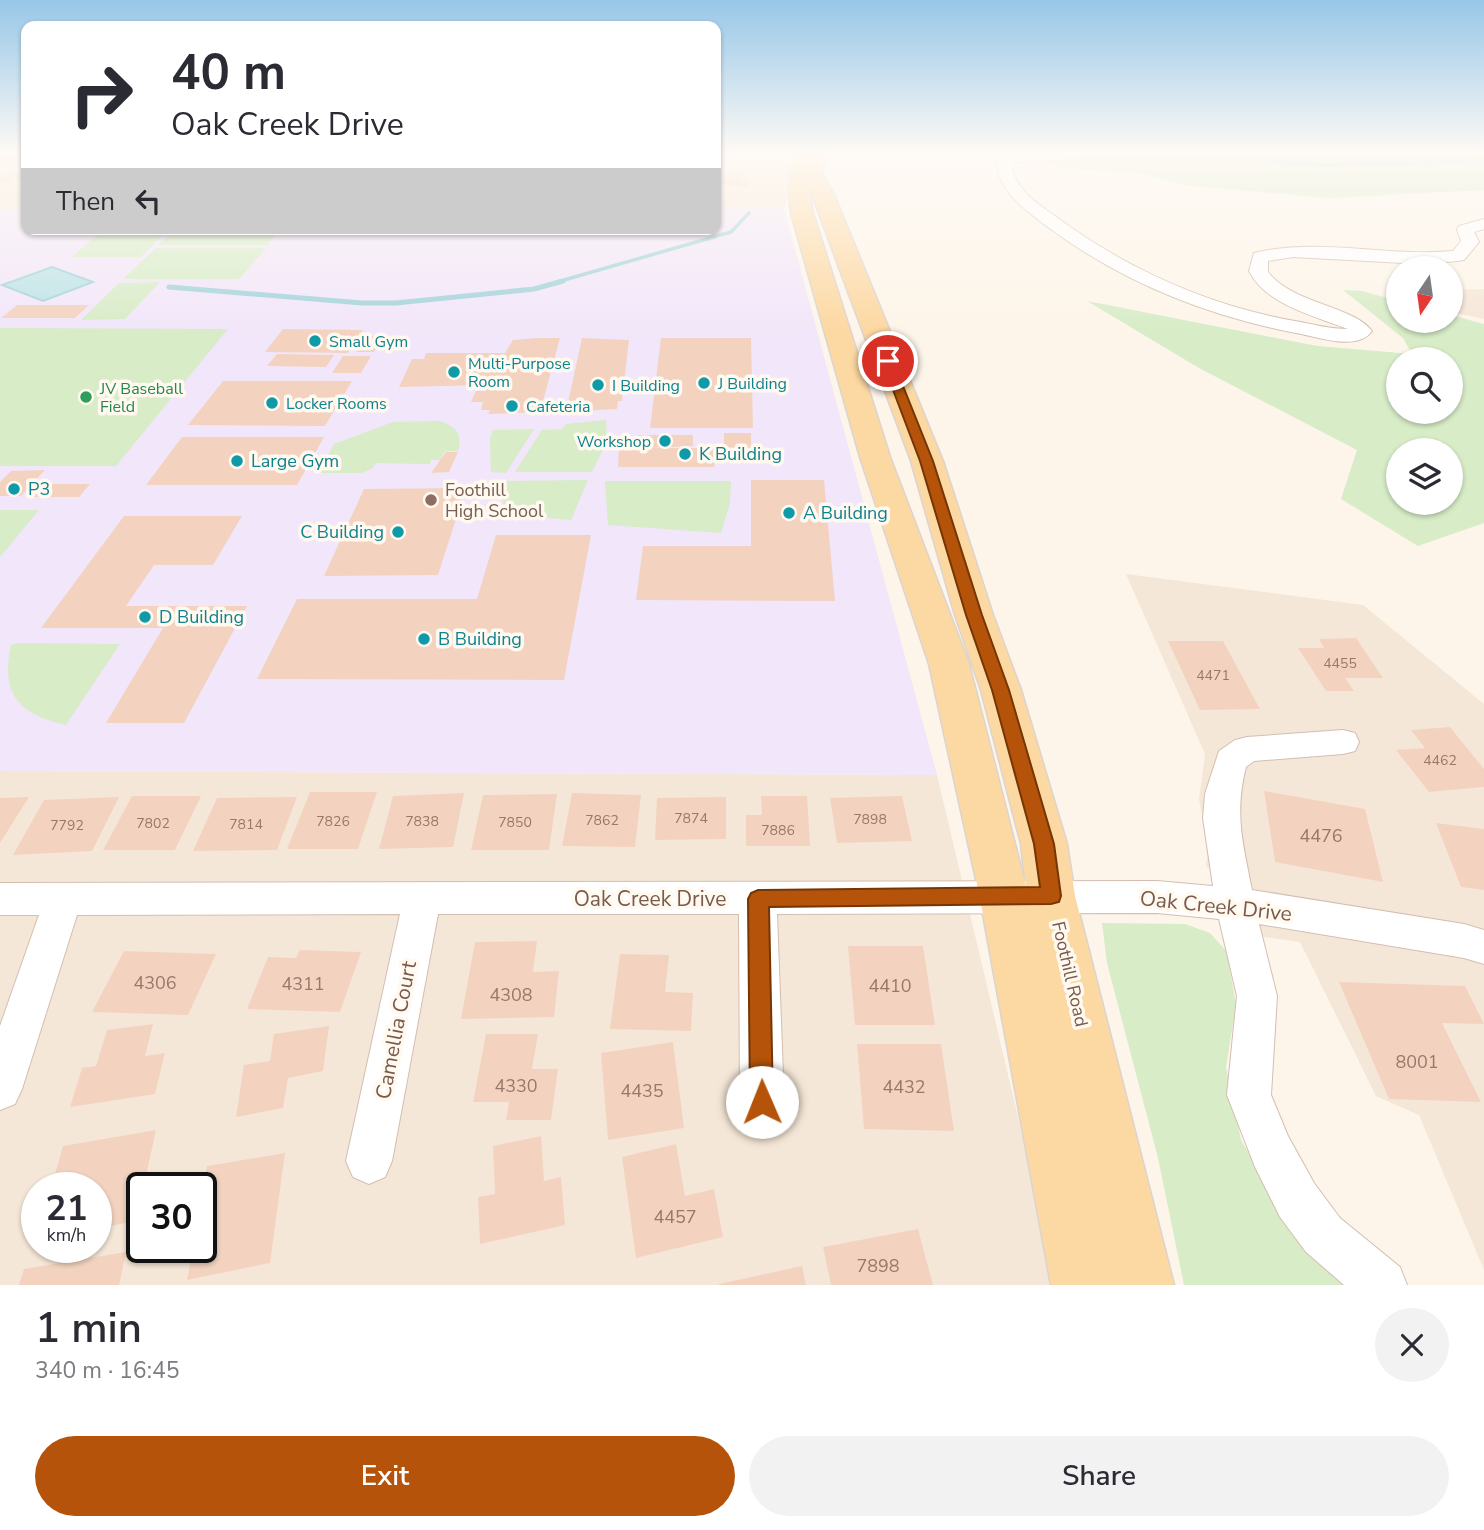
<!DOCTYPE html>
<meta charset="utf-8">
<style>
:root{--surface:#fff;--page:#f2f2f3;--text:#2b2b33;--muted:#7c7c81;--accent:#b45309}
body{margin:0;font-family:"Nunito Sans",sans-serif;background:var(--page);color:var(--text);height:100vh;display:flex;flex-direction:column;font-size:26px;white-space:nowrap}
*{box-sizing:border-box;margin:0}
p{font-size:23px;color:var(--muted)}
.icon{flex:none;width:38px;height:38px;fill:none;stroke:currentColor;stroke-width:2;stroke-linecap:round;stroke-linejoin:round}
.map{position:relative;height:1285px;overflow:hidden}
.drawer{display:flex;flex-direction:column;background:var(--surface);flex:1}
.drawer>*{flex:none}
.top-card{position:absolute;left:21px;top:21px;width:700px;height:214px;border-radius:14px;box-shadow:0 2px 5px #0004;background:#fff;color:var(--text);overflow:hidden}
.needle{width:46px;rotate:193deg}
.fabs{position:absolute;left:1386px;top:256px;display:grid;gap:14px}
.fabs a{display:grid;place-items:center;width:77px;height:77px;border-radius:50%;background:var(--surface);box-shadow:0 2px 5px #0004;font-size:35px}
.speed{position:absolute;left:21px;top:1172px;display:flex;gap:14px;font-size:35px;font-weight:700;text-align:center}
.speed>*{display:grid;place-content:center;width:91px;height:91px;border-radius:50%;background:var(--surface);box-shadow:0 2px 5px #0004;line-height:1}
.speed small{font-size:18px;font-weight:400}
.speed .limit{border:4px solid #111;border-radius:10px;background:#fff;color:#111}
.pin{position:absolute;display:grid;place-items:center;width:60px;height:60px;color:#fff;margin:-30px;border:4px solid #fff;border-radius:50%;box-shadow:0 2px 7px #0007}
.me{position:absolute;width:77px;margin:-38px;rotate:359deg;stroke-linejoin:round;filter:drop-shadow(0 0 5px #0008)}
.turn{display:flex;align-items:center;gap:24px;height:147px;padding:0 35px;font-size:32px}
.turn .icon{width:91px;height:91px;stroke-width:2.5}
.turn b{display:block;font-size:49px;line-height:60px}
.then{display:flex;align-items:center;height:66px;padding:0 35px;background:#0003;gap:14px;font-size:26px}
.round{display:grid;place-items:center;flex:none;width:74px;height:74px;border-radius:37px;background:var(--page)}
.overview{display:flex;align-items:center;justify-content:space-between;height:119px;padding:0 35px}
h1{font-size:42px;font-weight:600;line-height:52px}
.button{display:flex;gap:14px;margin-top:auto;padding:14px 35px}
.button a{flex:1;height:80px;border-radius:42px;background:var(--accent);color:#fff;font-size:28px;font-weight:600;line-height:80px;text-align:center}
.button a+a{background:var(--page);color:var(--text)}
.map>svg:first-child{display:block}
.residential{fill:#f5e7d7;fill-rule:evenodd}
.education{fill:#f2e6fa}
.green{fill:#d7ecc7;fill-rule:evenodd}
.water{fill:#bde3e8;stroke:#a3d3da;stroke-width:2}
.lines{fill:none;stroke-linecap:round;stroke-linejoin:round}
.stream-far1{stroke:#a3d3da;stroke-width:3.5}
.stream{stroke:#a3d3da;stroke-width:5}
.building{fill:#f3d3c0}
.minor-casing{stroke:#d3beb1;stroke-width:2}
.major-casing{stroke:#dcd4d0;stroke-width:3}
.minor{fill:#fff;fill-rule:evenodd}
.major{fill:#fcd8a2;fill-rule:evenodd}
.route{fill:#b45309;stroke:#753606;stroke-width:2}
.culture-dot{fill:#0f9aa8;stroke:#fff9f0;stroke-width:2.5}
.leisure-dot{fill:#2e9e5b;stroke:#fff9f0;stroke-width:2.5}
.education-dot{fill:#8d6e63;stroke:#fff9f0;stroke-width:2.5}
.labels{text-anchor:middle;stroke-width:7;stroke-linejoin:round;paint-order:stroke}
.number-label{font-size:14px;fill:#987869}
.far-culture-label{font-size:16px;fill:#0d838f;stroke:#fff9f0;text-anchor:start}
.far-leisure-label{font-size:16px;fill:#27864d;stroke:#fff9f0;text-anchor:start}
.culture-label{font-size:18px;fill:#0d838f;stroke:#fff9f0;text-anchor:start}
.education-label{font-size:18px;fill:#785e54;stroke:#fff9f0;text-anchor:start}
.near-number-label{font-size:18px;fill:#987869}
.street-label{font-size:18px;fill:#795a4c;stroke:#fff9f0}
.near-street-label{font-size:21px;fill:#795a4c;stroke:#fff9f0}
</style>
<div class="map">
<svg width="1484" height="1285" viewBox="0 0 1484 1285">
<rect width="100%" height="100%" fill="#fdf5e9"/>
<!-- residential -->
<path class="residential" d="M0,152H26V209H0Z
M716,152H801L784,208H716Z
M1484,289V319L1451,312V290Z
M1126,574L1363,605L1484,704V1270L1419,1115L1376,1096L1300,942L1258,936L1245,873L1206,867L1208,849L1199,799L1205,754Z
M0,771L937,775L1058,1285H0ZM37,1188H96V1248H37ZM142,1188H201V1248H142Z"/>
<!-- education -->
<path class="education" d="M716,208H784L937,775L0,771V209H26V229H716Z"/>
<!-- green -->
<path class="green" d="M1029,152H1484V190L1328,198L1182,185L1141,173L1060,168Z
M104,229H169L141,257H72Z
M175,229H280L267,245H158Z
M156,248H266L239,279H123Z
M160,282L125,319L81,320L119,283Z
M1343,290L1362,291L1398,301V320H1451V315L1484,324V523L1418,546L1341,499L1357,450L1199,368L1087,301L1317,346L1412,354L1403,338ZM1398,359H1451V411H1398ZM1398,450H1451V502H1398Z
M0,328L228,329L116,466H0Z
M606,420L607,441L592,472H515L542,430L562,429L566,424Z
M440,421C456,427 463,434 458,451H445L440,460H431L430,464L375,463L373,468L362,473H319L334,444L393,422Z
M534,429L506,473L491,472L490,439L493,430Z
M588,480L571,520L503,514V481Z
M605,481H731L730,503L721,533L608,525Z
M0,510H39L0,557Z
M18,643L120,644L66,725C20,714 0,696 11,645Z
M1102,923L1185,924L1210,933L1227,952L1236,1005L1226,1067L1241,1140L1284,1213L1349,1285H1184L1158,1158L1107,963Z"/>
<!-- water -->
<path class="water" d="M52,267L93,282L43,301L2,285Z"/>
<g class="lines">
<!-- stream-far1 -->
<path class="stream-far1" d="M1133,152L1323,165L1484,161
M557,282L731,232L749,213"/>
<!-- stream -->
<path class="stream" d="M169,287L362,303H396L534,289L563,281"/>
</g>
<!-- building -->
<path class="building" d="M26,155L11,167H0V159Z
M11,173L26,174V175L10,183L0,182V177Z
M720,173L744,174L740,180L751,181L748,187L716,184Z
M17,305H89L75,318H1Z
M283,329L363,330L348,353L265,352Z
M365,336H383L374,352H356Z
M537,338H560L540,412L488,414L490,410H481L483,402H471L476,391H486L489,385L399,387L412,359H424L426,353H505L513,340Z
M582,338L629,340L622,401H618L617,409L566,412Z
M661,338H751L753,428H650Z
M277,354L334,355L326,367L267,366Z
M343,356H371L361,373H332Z
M223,381H352L325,426L188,425Z
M724,433H751V461H715L714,467H618L619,448H636L637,435H693V446L650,448H704L724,447Z
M182,437H324L297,485H146Z
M446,452H458L449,472L431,473Z
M45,470L21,496H0V482L11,471Z
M751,480H824L835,601L636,600L643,546H751Z
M46,484H90L79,497H34Z
M466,488L438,575L324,576L364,489Z
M124,516H242L213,565H154L126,606H247L184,723H106L163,628H41Z
M496,535H591L564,680L257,679L297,599H477Z
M1356,638L1383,678H1345L1354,691H1326L1298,648H1324L1319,639Z
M1168,641H1223L1260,709L1200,710Z
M1450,727L1484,769V787L1429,792L1396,750L1425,748L1411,730Z
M1264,791L1365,809L1383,882L1275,862Z
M310,792H377L358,849H287Z
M464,793L453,847L379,849L393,796Z
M572,793L641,795L635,847L562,846Z
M557,794L549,850H471L483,795Z
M132,796H201L175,850H103Z
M761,796H807L810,846H746V815H762Z
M902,796L912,841L837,843L830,798Z
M29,797L0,843V798Z
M119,797L92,851L13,855L44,800Z
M297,797L277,850L193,851L217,798Z
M726,797V839L655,840L657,798Z
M1436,823L1484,829V890L1461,887Z
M537,941L533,972L559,971L554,1017L461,1019L475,942Z
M848,946H923L935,1025H855Z
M300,950L361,952L340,1012L247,1009L268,957L296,958Z
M124,951L216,954L188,1015L92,1012Z
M620,954L669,955L665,992L693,993L691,1031L610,1029Z
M1339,982L1465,986L1484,1024L1442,1023L1481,1102L1389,1099Z
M153,1024L145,1056L165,1053L155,1094L70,1107L82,1068L96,1066L107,1030Z
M329,1026L323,1071L288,1078L283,1108L236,1117L244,1065L270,1061L274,1034Z
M486,1034H538L532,1069H558L551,1120H506L509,1102H473Z
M673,1042L684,1128L608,1140L601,1053Z
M857,1044H941L954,1131L864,1129Z
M156,1130L136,1221L96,1229V1188H51L63,1146Z
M541,1136L544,1181L561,1177L565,1225L480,1244L478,1197L495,1194L493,1146Z
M676,1144L685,1196L714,1189L723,1237L636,1258L622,1157Z
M285,1153L270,1263L187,1280L193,1248H201V1201L207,1166Z
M918,1229L933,1285H831L823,1247Z
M126,1252L119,1285H19L24,1269Z
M802,1266L806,1285H719V1284Z"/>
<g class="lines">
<defs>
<path id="minor" d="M1044,152H1110L1103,156L1017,162L1012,165C1014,191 1040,205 1059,219C1129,270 1210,306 1295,321C1312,324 1330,329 1348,329C1315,316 1266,305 1249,271L1254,253C1318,237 1387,257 1453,251L1461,241L1457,230L1459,226L1484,219V229L1474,232L1479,242L1464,260L1458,261L1422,264L1293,257L1268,261V272C1293,304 1354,306 1372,331C1358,351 1321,338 1301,334C1210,317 1123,283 1048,227C1026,210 999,193 997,163L1014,154Z
M1343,730L1355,733L1359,742L1355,751L1343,754L1254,761L1246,767C1234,814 1243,844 1252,890L1464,924L1484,930V964L1464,958L1259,924L1277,996L1271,1095L1288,1136L1314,1183L1340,1218L1400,1267L1407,1285H1344L1306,1252L1280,1217L1255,1167L1227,1095L1237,996L1219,919L1157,913L777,914L784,1102L778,1117L762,1124L746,1117L740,1102L739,914H438L392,1161L385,1177L369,1184L353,1177L346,1161L400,914L77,915L22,1089L15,1104L0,1110V1026L39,915H0V883L1157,881L1213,886L1203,818L1205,794L1219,751L1235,740L1247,737Z"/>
<path id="major" d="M808,152H826L822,172L835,197L943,461L993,615L1021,690L1067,844L1075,896L1174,1285H1051L980,898L929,664L860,457L791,213C789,194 786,174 796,156L807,155ZM808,184L911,461L955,615L981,690L1021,844L1026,887L969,664L890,457L813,213Z"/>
</defs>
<!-- minor casing -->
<use href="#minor" class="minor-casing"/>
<!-- major casing -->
<use href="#major" class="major-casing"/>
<!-- minor -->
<use href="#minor" class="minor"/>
<!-- major -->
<use href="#major" class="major"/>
</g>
<!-- sky -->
<linearGradient id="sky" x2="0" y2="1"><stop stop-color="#97c7e8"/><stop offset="0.46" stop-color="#fefaf5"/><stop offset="1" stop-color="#fefaf5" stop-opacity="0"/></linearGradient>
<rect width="1484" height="332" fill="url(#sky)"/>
<!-- route -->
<path class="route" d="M888,357L893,361L933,461L982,615L1009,690L1054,844L1061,896L1059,902L1051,904L769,907L773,1102L770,1111L762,1114L753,1111L750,1102L748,899L751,893L758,890L1040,887L1034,844L992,690L966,615L920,461L882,361Z"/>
<!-- markers -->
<g class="culture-dot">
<circle cx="315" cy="341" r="7"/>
<circle cx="454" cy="372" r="7"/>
<circle cx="704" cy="383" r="7"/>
<circle cx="598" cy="385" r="7"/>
<circle cx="272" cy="403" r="7"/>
<circle cx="512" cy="406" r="7"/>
<circle cx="665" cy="441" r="7"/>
<circle cx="685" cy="454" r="7"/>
<circle cx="237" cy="461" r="7"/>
<circle cx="14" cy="489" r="7"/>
<circle cx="789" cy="513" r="7"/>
<circle cx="398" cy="532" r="7"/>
<circle cx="145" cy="617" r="7"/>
<circle cx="424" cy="639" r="7"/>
</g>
<circle class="leisure-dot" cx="86" cy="397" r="7"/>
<circle class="education-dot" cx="431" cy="500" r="7"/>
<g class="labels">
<!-- number labels -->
<g class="number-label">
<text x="1340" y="668">4455</text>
<text x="1213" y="680">4471</text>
<text x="1440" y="765">4462</text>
<text x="691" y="823">7874</text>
<text x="870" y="824">7898</text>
<text x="602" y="825">7862</text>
<text x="333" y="826">7826</text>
<text x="422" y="826">7838</text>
<text x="515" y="827">7850</text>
<text x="153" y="828">7802</text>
<text x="246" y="829">7814</text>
<text x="67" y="830">7792</text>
<text x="778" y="835">7886</text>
</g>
<!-- far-culture labels -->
<g class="far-culture-label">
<text x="329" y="347">Small Gym</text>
<text x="468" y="369">Multi-Purpose<tspan x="468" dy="18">Room</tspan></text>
<text x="718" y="389">J Building</text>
<text x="612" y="391">I Building</text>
<text x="286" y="409">Locker Rooms</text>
<text x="526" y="412">Cafeteria</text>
<text x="651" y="447" text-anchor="end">Workshop</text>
</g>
<!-- far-leisure labels -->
<g class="far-leisure-label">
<text x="100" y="394">JV Baseball<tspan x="100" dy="18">Field</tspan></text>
</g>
<!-- culture labels -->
<g class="culture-label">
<text x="699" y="460">K Building</text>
<text x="251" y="467">Large Gym</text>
<text x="28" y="495">P3</text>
<text x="803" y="519">A Building</text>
<text x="384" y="538" text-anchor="end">C Building</text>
<text x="159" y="623">D Building</text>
<text x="438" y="645">B Building</text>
</g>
<!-- education labels -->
<g class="education-label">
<text x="445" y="496">Foothill<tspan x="445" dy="21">High School</tspan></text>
</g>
<!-- near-number labels -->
<g class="near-number-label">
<text x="1321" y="842">4476</text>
<text x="155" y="989">4306</text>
<text x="303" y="990">4311</text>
<text x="890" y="992">4410</text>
<text x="511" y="1001">4308</text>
<text x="1417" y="1068">8001</text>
<text x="516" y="1092">4330</text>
<text x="904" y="1093">4432</text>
<text x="642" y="1097">4435</text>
<text x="675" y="1223">4457</text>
<text x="878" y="1272">7898</text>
</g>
<!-- street labels -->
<g class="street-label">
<text transform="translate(1070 974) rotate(77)" y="6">Foothill Road</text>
</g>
<!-- near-street labels -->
<g class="near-street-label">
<text x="650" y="906">Oak Creek Drive</text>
<text transform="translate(1216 906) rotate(6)" y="7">Oak Creek Drive</text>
<text transform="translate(396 1030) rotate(-79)" y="7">Camellia Court</text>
</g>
</g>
</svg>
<div class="fabs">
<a><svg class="needle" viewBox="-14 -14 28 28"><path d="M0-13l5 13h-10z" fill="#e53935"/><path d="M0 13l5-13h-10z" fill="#7c7c81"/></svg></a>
<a><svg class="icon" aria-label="search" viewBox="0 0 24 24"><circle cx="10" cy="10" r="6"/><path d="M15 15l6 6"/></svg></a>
<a><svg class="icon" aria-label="layers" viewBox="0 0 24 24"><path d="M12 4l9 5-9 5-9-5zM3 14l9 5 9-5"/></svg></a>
</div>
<div class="speed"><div>21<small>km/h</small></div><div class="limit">30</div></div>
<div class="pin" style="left:888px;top:361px;background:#d93025"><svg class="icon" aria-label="arrive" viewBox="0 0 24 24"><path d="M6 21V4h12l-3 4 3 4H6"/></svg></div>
<svg class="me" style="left:762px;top:1102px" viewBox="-20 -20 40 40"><circle r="19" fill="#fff"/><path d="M0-13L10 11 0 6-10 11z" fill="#b45309"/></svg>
<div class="top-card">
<div class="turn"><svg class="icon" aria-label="right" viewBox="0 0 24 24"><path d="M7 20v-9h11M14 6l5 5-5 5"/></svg><div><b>40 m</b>Oak Creek Drive</div></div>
<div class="then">Then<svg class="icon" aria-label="left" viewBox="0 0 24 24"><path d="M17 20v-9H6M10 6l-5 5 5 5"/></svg></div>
</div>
</div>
<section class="drawer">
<div class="overview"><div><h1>1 min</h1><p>340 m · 16:45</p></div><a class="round"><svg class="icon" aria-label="close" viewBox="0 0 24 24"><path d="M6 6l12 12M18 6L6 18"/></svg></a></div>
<div class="button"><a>Exit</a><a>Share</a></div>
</section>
